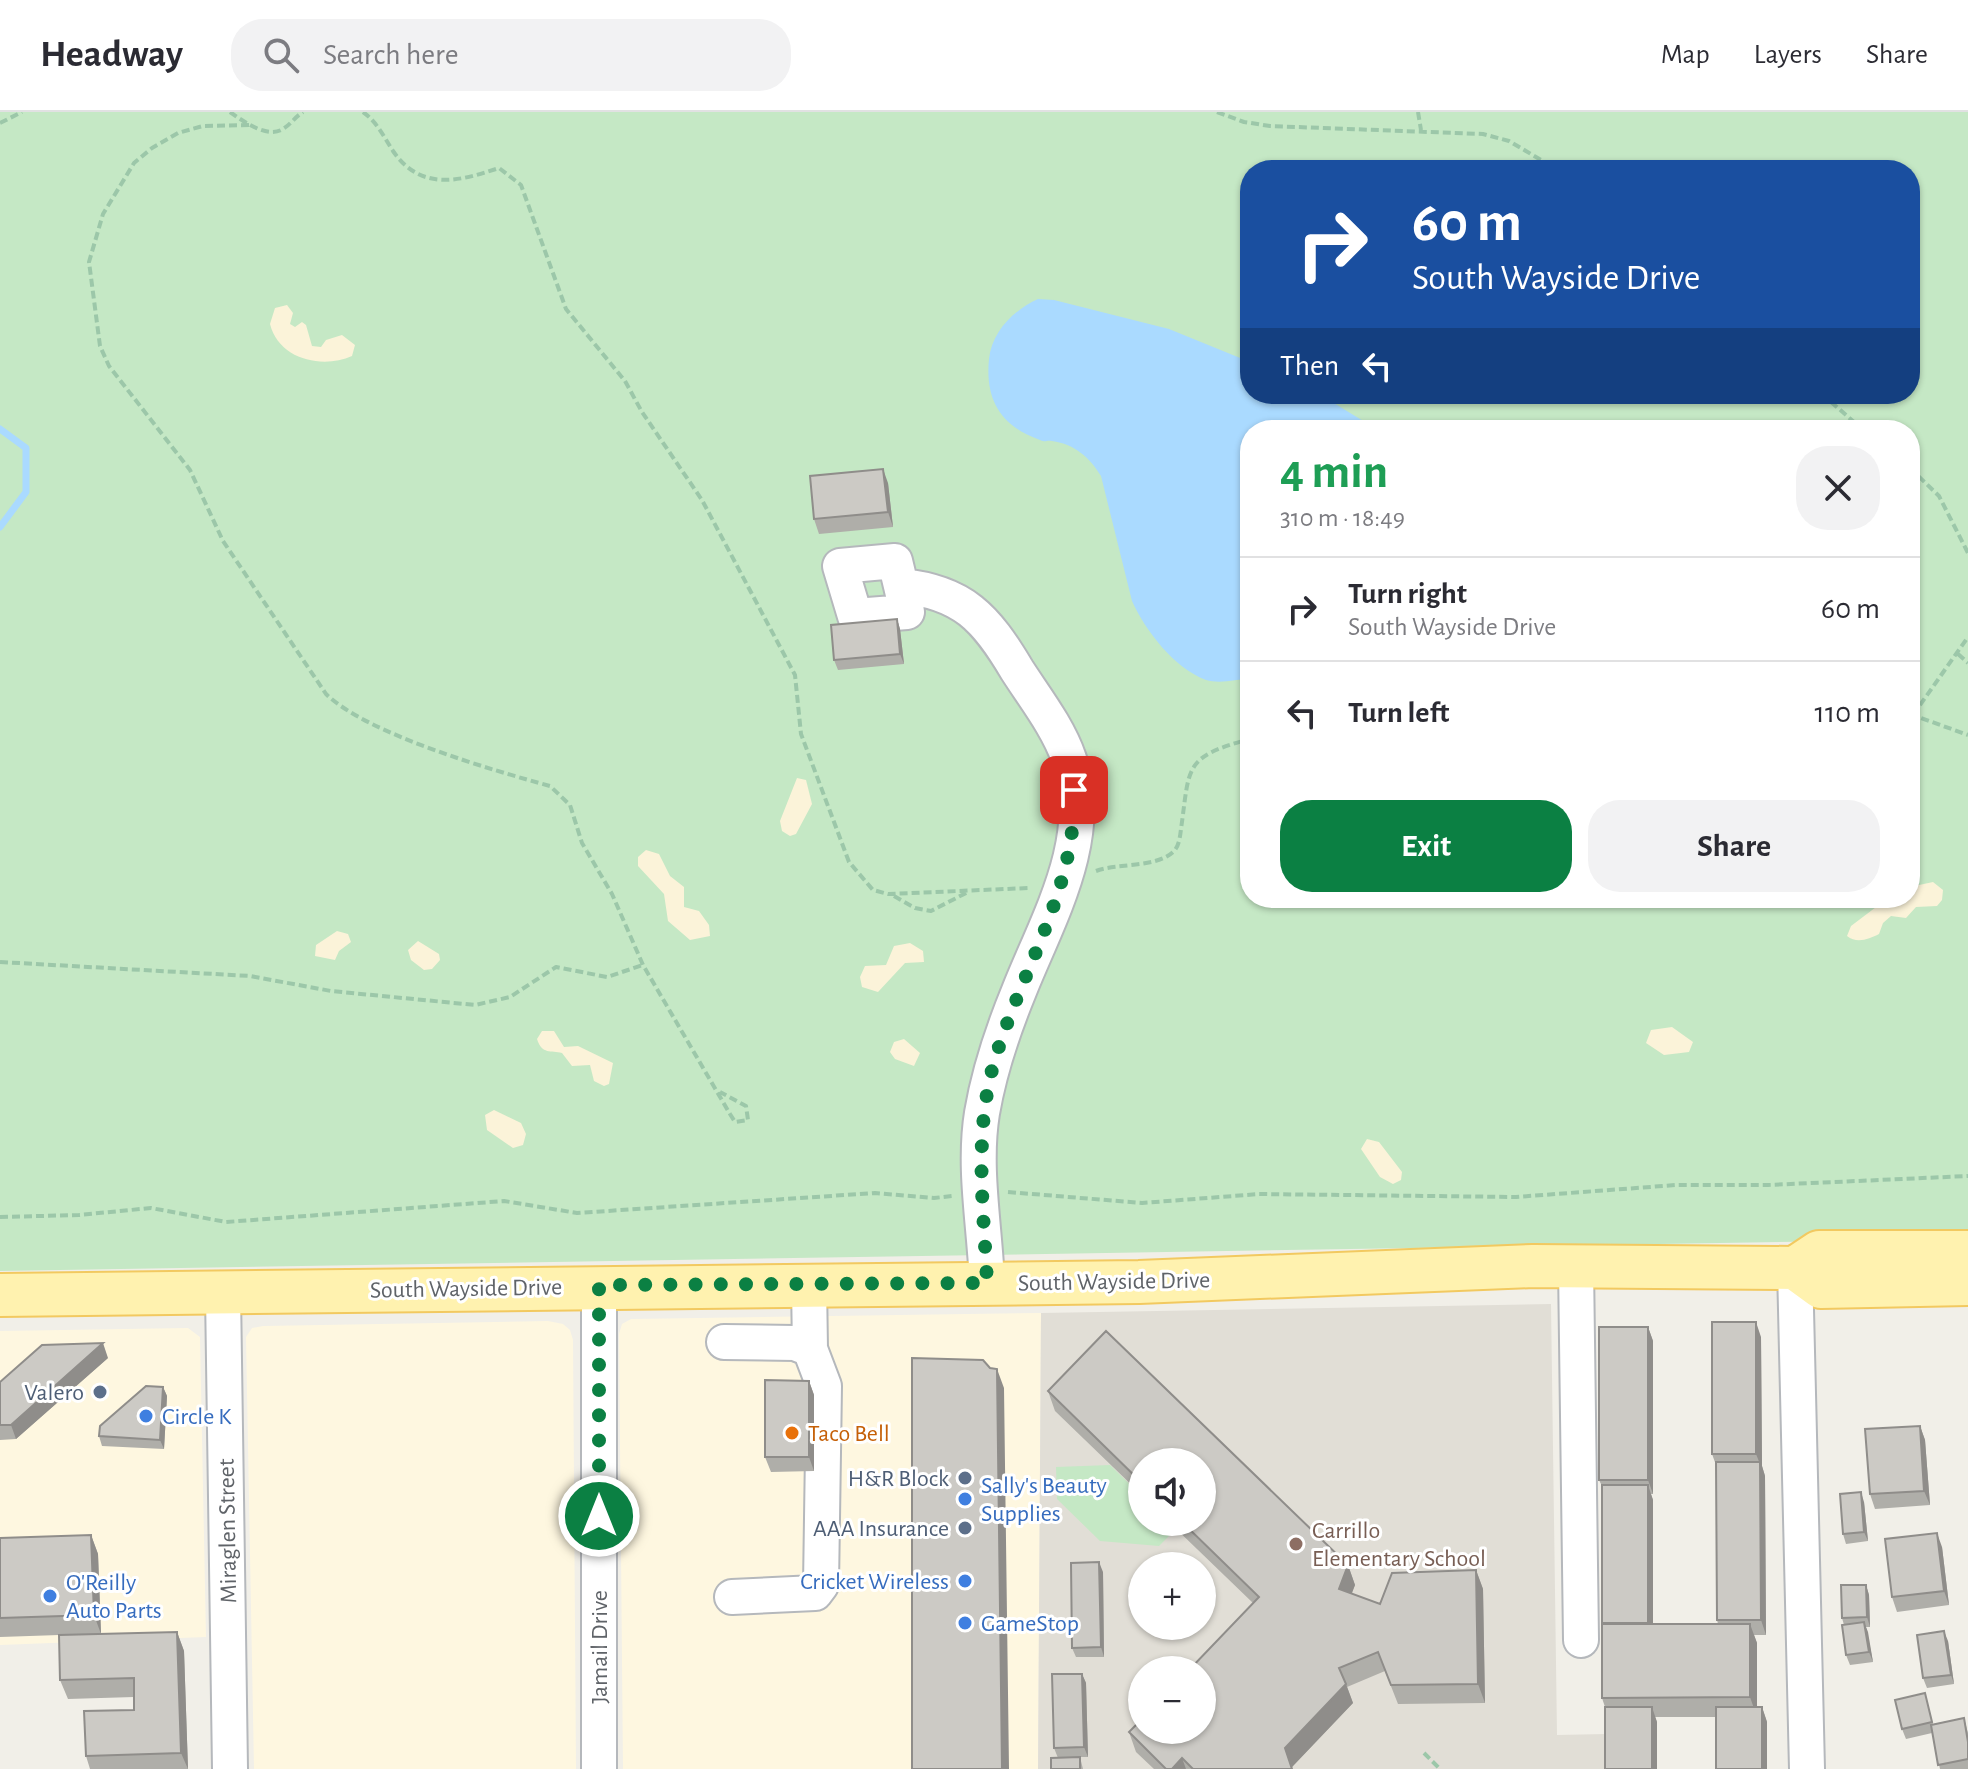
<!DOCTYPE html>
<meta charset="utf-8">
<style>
:root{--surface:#fff;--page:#f2f2f3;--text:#2b2b33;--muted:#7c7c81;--line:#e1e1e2;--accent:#0b8043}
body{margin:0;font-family:"Alegreya Sans",sans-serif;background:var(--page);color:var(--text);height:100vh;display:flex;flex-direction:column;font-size:30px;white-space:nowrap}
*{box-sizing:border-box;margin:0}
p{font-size:26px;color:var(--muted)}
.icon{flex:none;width:44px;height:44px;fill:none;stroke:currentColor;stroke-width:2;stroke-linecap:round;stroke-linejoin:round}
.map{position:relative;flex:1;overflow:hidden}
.drawer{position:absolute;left:1240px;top:308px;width:680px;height:488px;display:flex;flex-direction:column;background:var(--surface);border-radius:32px;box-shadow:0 2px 6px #0004}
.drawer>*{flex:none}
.guide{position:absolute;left:1240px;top:48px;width:680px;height:244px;border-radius:32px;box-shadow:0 2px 6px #0004;background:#1a4fa0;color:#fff;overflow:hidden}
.controls{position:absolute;left:1128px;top:1336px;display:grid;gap:16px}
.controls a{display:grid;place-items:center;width:88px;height:88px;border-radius:50%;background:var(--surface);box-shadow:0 2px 6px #0004;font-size:40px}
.pin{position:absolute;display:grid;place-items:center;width:68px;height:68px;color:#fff;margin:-34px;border-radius:16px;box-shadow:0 4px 12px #0006}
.me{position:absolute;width:88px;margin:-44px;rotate:0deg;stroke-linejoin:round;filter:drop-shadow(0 0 6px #0008)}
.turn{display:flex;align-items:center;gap:28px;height:168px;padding:0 40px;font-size:36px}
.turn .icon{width:104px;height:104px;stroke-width:2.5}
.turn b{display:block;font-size:56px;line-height:68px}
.then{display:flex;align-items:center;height:76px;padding:0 40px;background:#0003;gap:16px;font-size:30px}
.round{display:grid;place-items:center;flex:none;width:84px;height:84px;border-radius:32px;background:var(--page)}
.overview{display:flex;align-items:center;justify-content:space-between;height:136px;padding:0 40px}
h1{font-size:48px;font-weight:600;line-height:60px;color:#1e9e55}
.cta{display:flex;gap:16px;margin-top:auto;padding:16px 40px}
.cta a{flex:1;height:92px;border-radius:32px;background:var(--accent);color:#fff;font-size:32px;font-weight:600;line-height:92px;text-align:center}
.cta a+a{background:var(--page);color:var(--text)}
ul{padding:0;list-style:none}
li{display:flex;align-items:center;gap:24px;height:104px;padding:0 40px;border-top:2px solid var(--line)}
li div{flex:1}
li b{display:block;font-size:30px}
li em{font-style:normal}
header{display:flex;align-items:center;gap:48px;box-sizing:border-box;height:112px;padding:0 40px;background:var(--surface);border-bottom:2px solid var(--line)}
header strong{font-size:38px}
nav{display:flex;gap:44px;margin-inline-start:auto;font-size:28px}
.search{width:560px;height:72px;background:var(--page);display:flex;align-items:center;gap:20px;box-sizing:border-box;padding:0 28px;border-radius:32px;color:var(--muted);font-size:30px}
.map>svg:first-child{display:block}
.commercial{fill:#fef7e0}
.education{fill:#e1ded6;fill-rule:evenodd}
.green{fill:#c5e8c5;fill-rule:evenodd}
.sand{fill:#fbf3d9}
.water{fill:#aadaff}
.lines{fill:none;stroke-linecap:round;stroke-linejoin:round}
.stream{stroke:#aadaff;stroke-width:7}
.minor-casing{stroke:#b5b8bc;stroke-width:38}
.major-casing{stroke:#f2c960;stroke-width:46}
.path{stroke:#9cc7a9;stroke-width:4;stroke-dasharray:8 4;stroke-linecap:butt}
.minor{stroke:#fff;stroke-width:34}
.major{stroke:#fff2af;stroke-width:42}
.wall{fill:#afaea9}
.shaded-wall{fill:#8f8d8a}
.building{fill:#cccac5;stroke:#8f8d8a;stroke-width:2}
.route{stroke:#0b8043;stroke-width:14;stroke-dasharray:0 25.2}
.service-dot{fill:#5c6f8a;stroke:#fff;stroke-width:3}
.shop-dot{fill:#3f7fe0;stroke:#fff;stroke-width:3}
.food-dot{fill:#e8710a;stroke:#fff;stroke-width:3}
.education-dot{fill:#8d6e63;stroke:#fff;stroke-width:3}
.labels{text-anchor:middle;stroke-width:6;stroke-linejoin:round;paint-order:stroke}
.street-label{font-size:24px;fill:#5f6368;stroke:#fff}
.service-label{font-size:24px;fill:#4e5e75;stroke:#fff;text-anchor:end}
.shop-label{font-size:24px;fill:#366cbe;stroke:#fff;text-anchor:start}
.food-label{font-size:24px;fill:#c56008;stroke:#fff;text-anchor:start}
.education-label{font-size:24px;fill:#785e54;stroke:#fff;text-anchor:start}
</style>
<header>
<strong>Headway</strong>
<div class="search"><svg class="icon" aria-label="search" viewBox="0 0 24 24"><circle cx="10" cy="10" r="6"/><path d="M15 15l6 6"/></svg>Search here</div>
<nav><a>Map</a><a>Layers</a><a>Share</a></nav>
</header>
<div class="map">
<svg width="1968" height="1657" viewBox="0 0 1968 1657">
<rect width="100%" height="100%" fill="#f1efe8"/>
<!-- commercial -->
<path class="commercial" d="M1041,1201L1038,1657H623L619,1222L622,1212L631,1207Z
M548,1209L563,1212L570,1218L573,1228L576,1657H254L246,1225L252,1216L263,1214Z
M188,1216L200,1225L206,1525L0,1533V1219Z"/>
<!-- education -->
<path class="education" d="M1551,1192L1557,1623L1606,1622L1607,1657H1038L1041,1201ZM1142,1350H1202V1410H1142ZM1142,1454H1202V1514H1142ZM1142,1558H1202V1618H1142Z"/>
<!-- green -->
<path class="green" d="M0,0H1968V1127L0,1159ZM1250,58H1910V282H1250ZM1250,318H1910V786H1250Z
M1110,1353L1142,1384V1410H1169L1176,1417L1159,1434L1100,1429L1057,1387L1056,1355Z"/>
<!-- sand -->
<path class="sand" d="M287,193L293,201L290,212L295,215L302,210L306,213L312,234L321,235L326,228L342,223L355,233L352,244C323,257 279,248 270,212L275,196Z
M797,666L806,668L812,692L796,722L790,724L782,719L780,709Z
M646,738L659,742L670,764L684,775V795L699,799L709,813L710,824L690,828L668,809L664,782L638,754V745Z
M1933,770L1943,778L1942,788L1937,794L1916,795L1906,806L1891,804L1883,811L1879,822C1869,827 1857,832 1847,824L1851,814L1888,786H1910V775Z
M337,819L348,822L351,830L339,839L335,848L315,844L316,833Z
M418,829L439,842L440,848L432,857L424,858L411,848L408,838Z
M910,831L923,839L924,850L905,851L878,880L862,875L860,865L865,854L886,853L894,834Z
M1672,915L1693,930L1689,940L1664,943L1646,931L1651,918Z
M542,919H554L564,935L578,934L613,951L609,972L604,974L594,969L590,953L572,954L562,941C551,938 542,943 537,927Z
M904,927L920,941L914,954L895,947L890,940L894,930Z
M494,998L521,1011L526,1022L523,1033L513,1036L487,1018L485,1003Z
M1367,1027L1379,1030L1402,1060L1401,1068L1393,1072L1380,1065L1361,1037Z"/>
<!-- water -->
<path class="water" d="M1038,187L1054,188L1169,217L1250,250V282H1319L1378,318H1250V566C1236,568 1219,572 1206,568C1174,556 1145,518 1132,489L1101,364C1090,346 1075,332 1052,329C1045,328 1047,331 1040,328C1000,314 985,287 989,247C992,219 1014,198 1038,187Z"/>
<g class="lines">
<!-- stream -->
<path class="stream" d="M0,317L26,336V380L0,415"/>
<defs>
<path id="minor" d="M901,474L907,500L855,504L840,454L895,449L901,474C963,480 986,506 1017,558C1035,586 1058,615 1069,647C1096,727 1047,808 1019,879C1003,918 989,960 982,1001C973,1056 985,1116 987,1171
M1576,1154L1581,1528
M1795,1156L1807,1657
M809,1172L810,1237
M223,1181L230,1657
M724,1230L795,1231L810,1237L824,1274L821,1473L815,1481L732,1485
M599,1657V1173"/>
<path id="major" d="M1795,1156L1821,1175L1968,1172
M0,1183L1139,1170L1533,1154L1795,1156L1819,1140H1968"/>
</defs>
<!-- minor casing -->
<use href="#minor" class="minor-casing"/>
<!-- major casing -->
<use href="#major" class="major-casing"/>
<!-- path -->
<path class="path" d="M230,0C243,9 267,27 283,17C291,12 295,5 303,0
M363,0C377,10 384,25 393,39C421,80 460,69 499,56L521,73L566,197L625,269L642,300L702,388L795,563L801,622L849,750L873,778L888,782L1029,776
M1217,0L1244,10L1270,14L1483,22L1509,29L1558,58
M1418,0L1421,18
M0,11L22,0
M249,13L203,14L178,21L152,36L134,51L103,102L89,150L100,234L109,254L190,358L223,429L326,582C367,622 492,658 550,674L570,693L582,731L612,782L643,853L730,1002L735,1010L748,1008L746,994L720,980
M1822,282L1863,318
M1910,356L1939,384L1968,441
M1958,542L1968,551
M1910,602L1968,623
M1913,603L1968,525
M1096,759C1118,751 1155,756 1173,740C1179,735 1180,725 1181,717C1190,654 1183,645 1250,627
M894,784L915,796L931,799L968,780
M0,850L250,864L331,879L475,893L510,885L556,855L607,865L643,853
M1008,1080L1142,1091L1259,1082L1516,1085L1676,1073H1768L1968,1064
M0,1105L79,1103L151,1096L226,1110L504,1089L577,1101L875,1081L934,1086L952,1084
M1424,1641L1440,1657"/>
<!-- minor -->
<use href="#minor" class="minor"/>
<!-- major -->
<use href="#major" class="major"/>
</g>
<!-- wall -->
<path class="wall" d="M888,371L893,415L819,422L814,407Z
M897,507L900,517L904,552L838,558L834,548Z
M1648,1215L1653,1229V1382H1651L1653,1388V1512H1718L1717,1508L1716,1353L1712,1342L1761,1225L1762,1354L1765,1364L1766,1523H1754L1757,1531V1595H1762L1767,1610V1657H1716V1605H1655L1657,1610L1605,1595L1602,1586V1374L1599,1368Z
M108,1246L16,1327L0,1328V1270Z
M809,1269L814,1283V1359L771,1360L765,1345Z
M163,1275L167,1284L164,1337L102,1334L99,1324Z
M1048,1279L1348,1453L1355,1473L1351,1482L1380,1492L1476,1458L1483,1477L1485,1591L1398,1592L1385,1559L1347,1575L1353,1591L1292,1655V1657H1154L1136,1640L1129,1620L1253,1491L1169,1410H1202L1142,1350V1383L1055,1299Z
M1920,1314L1925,1328L1930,1393L1875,1397L1870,1382Z
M1864,1390L1868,1429L1846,1432L1843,1422Z
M91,1423L98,1442L101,1522L177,1520L184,1539L188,1657H90L86,1644L134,1598V1585L68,1587L60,1568L59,1523L0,1525V1426Z
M1942,1435L1949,1493L1897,1500L1892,1485Z
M1103,1460L1104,1545H1076L1072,1536Z
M1866,1473L1869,1483L1870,1515H1866L1873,1550L1850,1553L1846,1543L1844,1513L1842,1506Z
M1948,1529L1954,1572L1927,1576L1923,1566Z
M1082,1562L1086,1571L1088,1645H1080L1083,1657H1051L1058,1646L1054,1636Z
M1925,1581L1933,1612L1964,1606L1968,1621V1657H1940L1932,1621L1906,1627L1902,1617Z"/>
<!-- shaded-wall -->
<path class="shaded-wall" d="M883,357L888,371L893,415L888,400Z
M897,507L900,517L904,552L900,542Z
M1756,1210L1761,1225L1762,1354L1765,1364L1766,1523L1761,1508L1760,1352L1756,1342Z
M1648,1215L1653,1229V1382L1648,1368Z
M103,1231L108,1246L16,1327L11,1313Z
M997,1257L1004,1276L1009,1657H1002Z
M809,1269L814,1283V1359L809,1345Z
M163,1275L167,1284L164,1337L160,1328Z
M1920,1314L1925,1328L1930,1393L1924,1379Z
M1648,1373L1653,1388V1525L1648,1511Z
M1861,1380L1864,1390L1868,1429L1864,1420Z
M1937,1421L1942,1435L1949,1493L1944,1479Z
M91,1423L98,1442L101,1522L94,1503Z
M1099,1450L1103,1460L1104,1545L1101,1535Z
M1348,1453L1355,1473L1346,1497L1339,1477Z
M1476,1458L1483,1477L1485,1591L1478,1572Z
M1866,1473L1869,1483L1870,1515L1867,1505Z
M1864,1510L1868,1520L1873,1550L1869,1540Z
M1750,1512L1757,1531V1605L1750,1585Z
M1944,1519L1948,1529L1954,1572L1951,1563Z
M177,1520L184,1539L188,1657L181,1641Z
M1082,1562L1086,1571L1088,1645L1084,1635Z
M1346,1572L1353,1591L1292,1655L1285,1636Z
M1652,1595L1657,1610V1657H1652Z
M1762,1595L1767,1610V1657H1762Z
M1182,1646L1186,1657H1172Z"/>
<!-- building -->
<path class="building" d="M883,357L888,400L814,407L810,364Z
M897,507L900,542L834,548L831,513Z
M1712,1210H1756V1342H1712Z
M1599,1215H1648V1368H1599Z
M1106,1219L1348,1453L1339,1477L1380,1492L1392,1461L1476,1458L1478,1572L1391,1573L1378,1540L1339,1556L1346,1572L1285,1636L1292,1657H1193L1182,1646L1172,1657H1166L1129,1620L1142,1607V1618H1202V1558H1189L1259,1485L1182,1410H1202V1350H1142V1371L1048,1279Z
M103,1231L11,1313H0V1270L42,1233Z
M912,1246L983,1248L990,1256L997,1257L1002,1657H912Z
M765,1268L809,1269V1345H765Z
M146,1274L163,1275L160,1328L99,1324L100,1314Z
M1920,1314L1924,1379L1870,1382L1865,1317Z
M1716,1350H1760L1761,1508H1717Z
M1602,1373H1648V1511H1602Z
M1861,1380L1864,1420L1843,1422L1840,1382Z
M1937,1421L1944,1479L1892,1485L1885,1427Z
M91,1423L94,1503L0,1506V1426Z
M1099,1450L1101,1535L1072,1536L1071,1451Z
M1841,1473H1866L1867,1505L1842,1506Z
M1864,1510L1869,1540L1846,1543L1842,1513Z
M1602,1512H1750V1585L1602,1586Z
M1944,1519L1951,1563L1923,1566L1917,1523Z
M177,1520L181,1641L86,1644L84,1599L134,1598V1566L60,1568L59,1523Z
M1052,1562H1082L1084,1635L1054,1636Z
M1925,1581L1932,1610L1902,1617L1895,1588Z
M1605,1595H1652V1657H1605Z
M1716,1595H1762V1657H1716Z
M1964,1606L1968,1630V1647L1938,1653L1931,1613Z
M1080,1645V1657H1051V1646Z"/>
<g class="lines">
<!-- route -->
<path class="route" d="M599,1404V1173L987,1171C984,1099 974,1029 992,958C1018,862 1077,780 1074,678"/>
</g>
<!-- markers -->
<g class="service-dot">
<circle cx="100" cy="1280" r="8"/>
<circle cx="965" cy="1366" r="8"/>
<circle cx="965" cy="1416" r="8"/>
</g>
<g class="shop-dot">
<circle cx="146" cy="1304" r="8"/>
<circle cx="965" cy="1387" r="8"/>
<circle cx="965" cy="1469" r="8"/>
<circle cx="50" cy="1484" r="8"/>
<circle cx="965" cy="1511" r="8"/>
</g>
<circle class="food-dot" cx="792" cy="1321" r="8"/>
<circle class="education-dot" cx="1296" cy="1432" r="8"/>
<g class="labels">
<!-- street labels -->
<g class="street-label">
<text transform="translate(1114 1169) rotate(-1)" y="8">South Wayside Drive</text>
<text transform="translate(466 1176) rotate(-1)" y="8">South Wayside Drive</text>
<text transform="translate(227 1419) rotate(-91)" y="8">Miraglen Street</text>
<text transform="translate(599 1535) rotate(-90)" y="8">Jamail Drive</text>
</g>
<!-- service labels -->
<g class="service-label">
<text x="84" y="1288">Valero</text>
<text x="949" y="1374">H&amp;R Block</text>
<text x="949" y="1424">AAA Insurance</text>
</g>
<!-- shop labels -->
<g class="shop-label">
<text x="162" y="1312">Circle K</text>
<text x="981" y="1381">Sally's Beauty<tspan x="981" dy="28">Supplies</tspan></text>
<text x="949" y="1477" text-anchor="end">Cricket Wireless</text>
<text x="66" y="1478">O'Reilly<tspan x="66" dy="28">Auto Parts</tspan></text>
<text x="981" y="1519">GameStop</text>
</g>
<!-- food labels -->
<g class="food-label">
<text x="808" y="1329">Taco Bell</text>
</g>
<!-- education labels -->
<g class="education-label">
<text x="1312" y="1426">Carrillo<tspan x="1312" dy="28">Elementary School</tspan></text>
</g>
</g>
</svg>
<div class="controls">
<a><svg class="icon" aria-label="sound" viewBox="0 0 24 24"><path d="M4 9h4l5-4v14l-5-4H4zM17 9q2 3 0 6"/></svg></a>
<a>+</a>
<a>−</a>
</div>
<div class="pin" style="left:1074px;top:678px;background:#d93025"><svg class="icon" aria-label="arrive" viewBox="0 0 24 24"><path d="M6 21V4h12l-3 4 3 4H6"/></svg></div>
<svg class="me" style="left:599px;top:1404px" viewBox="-20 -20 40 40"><circle r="17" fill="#0b8043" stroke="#fff" stroke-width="3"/><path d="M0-11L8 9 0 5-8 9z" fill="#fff"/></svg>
<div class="guide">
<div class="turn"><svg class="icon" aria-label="right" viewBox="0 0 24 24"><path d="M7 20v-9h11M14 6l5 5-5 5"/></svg><div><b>60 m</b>South Wayside Drive</div></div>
<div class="then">Then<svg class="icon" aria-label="left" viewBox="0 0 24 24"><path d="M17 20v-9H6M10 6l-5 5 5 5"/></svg></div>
</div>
<section class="drawer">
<div class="overview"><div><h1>4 min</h1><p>310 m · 18:49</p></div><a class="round"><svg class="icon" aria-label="close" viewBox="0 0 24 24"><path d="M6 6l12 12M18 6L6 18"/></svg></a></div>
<ul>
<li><svg class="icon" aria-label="right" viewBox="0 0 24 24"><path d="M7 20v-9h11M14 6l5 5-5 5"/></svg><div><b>Turn right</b><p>South Wayside Drive</p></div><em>60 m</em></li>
<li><svg class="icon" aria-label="left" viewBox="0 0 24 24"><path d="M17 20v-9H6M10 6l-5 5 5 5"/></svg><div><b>Turn left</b></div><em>110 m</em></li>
</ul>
<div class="cta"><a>Exit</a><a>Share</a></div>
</section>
</div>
